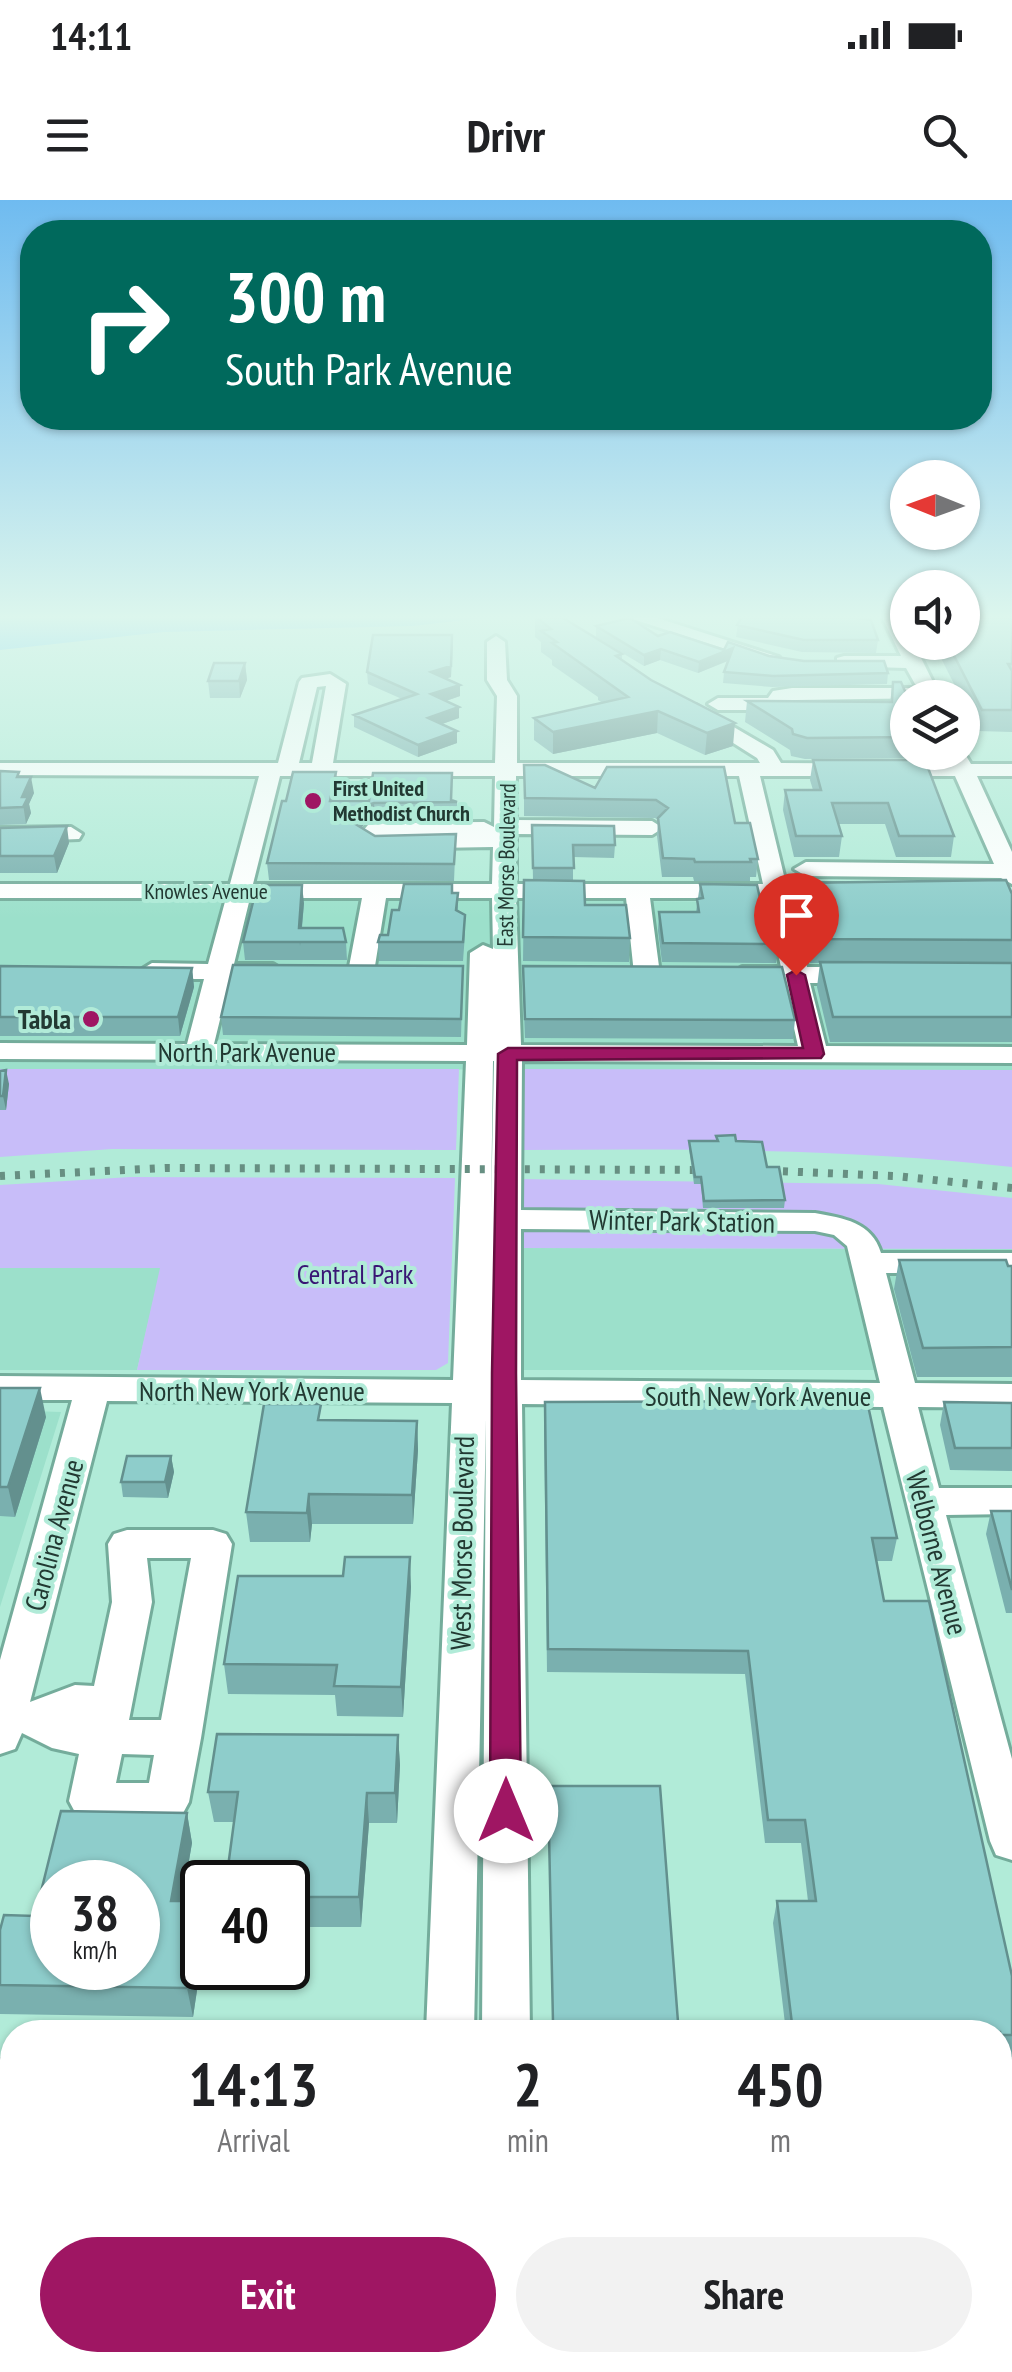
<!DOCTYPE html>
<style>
:root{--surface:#fff;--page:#f2f2f2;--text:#202124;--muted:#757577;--accent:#9f1663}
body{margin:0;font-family:"PT Sans Narrow",sans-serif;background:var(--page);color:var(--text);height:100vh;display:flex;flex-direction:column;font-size:38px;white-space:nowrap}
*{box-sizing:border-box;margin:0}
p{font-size:32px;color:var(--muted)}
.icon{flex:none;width:55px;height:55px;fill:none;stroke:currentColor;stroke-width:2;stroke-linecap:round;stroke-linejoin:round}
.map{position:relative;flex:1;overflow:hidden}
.sheet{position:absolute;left:0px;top:1820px;width:1012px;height:352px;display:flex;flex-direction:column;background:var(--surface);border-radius:40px 40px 0 0;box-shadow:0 2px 8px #0004}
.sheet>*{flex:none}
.banner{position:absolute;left:20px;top:20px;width:972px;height:210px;border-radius:40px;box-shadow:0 2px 8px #0004;background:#00695c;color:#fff;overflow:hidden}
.needle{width:65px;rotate:271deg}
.tools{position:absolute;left:890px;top:260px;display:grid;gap:20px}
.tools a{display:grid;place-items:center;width:90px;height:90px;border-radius:50%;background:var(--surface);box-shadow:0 2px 8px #0004;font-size:50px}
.speed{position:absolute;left:30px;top:1660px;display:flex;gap:20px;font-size:50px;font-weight:700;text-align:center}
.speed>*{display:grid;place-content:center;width:130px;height:130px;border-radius:50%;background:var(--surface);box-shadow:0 2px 8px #0004;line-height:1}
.speed small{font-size:25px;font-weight:400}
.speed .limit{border:5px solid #111;border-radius:15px;background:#fff;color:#111}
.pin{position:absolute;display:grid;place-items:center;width:85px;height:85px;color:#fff;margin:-102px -42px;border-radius:50% 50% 50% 0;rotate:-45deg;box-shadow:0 0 10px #0007}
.pin .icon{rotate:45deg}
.me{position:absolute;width:110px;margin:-55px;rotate:0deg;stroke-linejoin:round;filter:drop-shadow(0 0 8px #0008)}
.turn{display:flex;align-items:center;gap:35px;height:210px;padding:0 40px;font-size:45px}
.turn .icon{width:130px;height:130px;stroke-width:2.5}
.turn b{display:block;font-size:70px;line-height:85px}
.eta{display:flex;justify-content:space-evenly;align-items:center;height:170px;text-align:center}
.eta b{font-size:60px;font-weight:800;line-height:70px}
.primary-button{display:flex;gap:20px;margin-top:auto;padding:20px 40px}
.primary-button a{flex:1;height:115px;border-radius:60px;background:var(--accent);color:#fff;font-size:40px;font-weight:800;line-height:115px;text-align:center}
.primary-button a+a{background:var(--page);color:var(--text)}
.status{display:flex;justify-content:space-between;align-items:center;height:70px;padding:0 50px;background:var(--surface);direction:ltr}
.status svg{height:28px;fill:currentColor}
header{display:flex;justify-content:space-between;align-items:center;height:130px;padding:0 40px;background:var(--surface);font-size:45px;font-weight:800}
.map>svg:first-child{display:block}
.built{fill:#9ce0cb}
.green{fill:#c8bdf9}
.water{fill:#5ac6fb}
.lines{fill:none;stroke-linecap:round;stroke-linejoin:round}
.minor-casing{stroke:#74ac9b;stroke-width:6}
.minor{fill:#fff;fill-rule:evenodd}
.rail{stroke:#678f82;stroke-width:8;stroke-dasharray:5 10;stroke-linecap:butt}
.wall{fill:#7ab0af}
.shaded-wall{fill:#63908e}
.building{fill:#8ecdcb;stroke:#63908e;stroke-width:2.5;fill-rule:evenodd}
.route{fill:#9f1663;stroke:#670e40;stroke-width:2.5}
.poi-dot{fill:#9f1663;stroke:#b1ebd8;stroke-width:4}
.labels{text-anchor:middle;stroke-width:8;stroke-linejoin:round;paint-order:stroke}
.far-poi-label{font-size:22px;font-weight:bold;fill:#223932;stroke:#b1ebd8;text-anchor:start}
.far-street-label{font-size:22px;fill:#223932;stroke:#b1ebd8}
.poi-label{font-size:28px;font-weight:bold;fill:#223932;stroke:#b1ebd8;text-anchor:end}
.street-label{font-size:28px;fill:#223932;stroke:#b1ebd8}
.park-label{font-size:28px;fill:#391574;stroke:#b1ebd8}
</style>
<div class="status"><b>14:11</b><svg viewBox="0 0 49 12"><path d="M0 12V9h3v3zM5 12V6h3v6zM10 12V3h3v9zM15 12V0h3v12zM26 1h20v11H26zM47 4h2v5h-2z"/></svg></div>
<header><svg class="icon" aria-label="menu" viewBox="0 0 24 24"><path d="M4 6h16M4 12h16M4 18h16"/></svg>Drivr<svg class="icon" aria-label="search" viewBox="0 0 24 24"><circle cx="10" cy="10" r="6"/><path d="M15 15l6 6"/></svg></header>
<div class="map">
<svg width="1012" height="2172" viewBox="0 0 1012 2172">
<rect width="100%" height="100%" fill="#b1ebd8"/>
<!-- built -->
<path class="built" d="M0,698L1012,703V870L0,869Z
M516,1048L1012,1049V1170H517Z
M0,1067L161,1068L137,1170H0Z
M0,1210L61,1212L0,1407Z"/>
<!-- green -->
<path class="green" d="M0,869H459L456,950L112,949L0,957Z
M516,869L1012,870V967C847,948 684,949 518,950Z
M131,977L455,978L448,1163L436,1170H137L160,1068H0V985Z
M518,979L878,984L1012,998V1049L516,1048Z"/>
<!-- water -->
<path class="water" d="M0,415H509L413,426L163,432L0,450Z"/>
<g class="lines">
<defs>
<path id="minor" d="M620,415H648L779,457L770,463L763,461Z
M881,415H899L908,432V442H913L932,480L929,484H915L906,468L837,466V458L844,456H901Z
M496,436L505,442L507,480L517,496V563H760L757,558L689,515V507L696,505L773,550L781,563L950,564L947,552H962V549L971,564H1012V576H977L1012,652V684L1001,678L806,676L794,669L806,662L994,664L955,576H760L786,684H843L855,691L843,698H790L807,767H863L876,775L863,783H810L826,846L1012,847V863L522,861L521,1010L815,1013C843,1018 872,1022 881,1053H1012V1073H886L915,1183L1012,1184V1208L918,1207L939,1288H1012V1314L946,1315L1012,1559V1660L996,1655L990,1641L883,1207L522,1204L530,1832H482L486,1219L474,1832H426L452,1203L107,1201L30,1502L75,1485L94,1486L112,1402L108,1344L114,1334L127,1330H213L226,1334L232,1344L201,1538L189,1602L182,1615C153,1625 105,1624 76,1614L69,1601L79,1554L52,1548L22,1533L15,1549L0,1554V1460L72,1200H0V1176L453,1180L466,861L0,859V843L187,844L204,779H152L139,771L152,763L208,764L226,698H0V684H230L259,576L0,575V563H278L299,482L302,478L330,474L346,484L333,563H495L497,496L487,480V442ZM326,486L312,563H299L317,487ZM280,576H495L494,627L484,622L376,623L368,625L357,638L376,649L493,647L492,684H253ZM516,576H739L763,684H516V634L652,635L663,628L652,621L516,620ZM250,698H362L348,772L361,780L374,772L386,698H492L493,749L483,745L470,753L467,845L214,844L230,779L273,780L286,772L273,764H234ZM516,698H626L634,774L647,782L660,774L650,698H766L781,767H742L729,775L742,783H784L798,846L521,845ZM493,861H494L491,1010ZM521,1029L815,1031L834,1035L847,1046L880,1183L521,1180ZM147,1358H191L161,1520H129L152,1402ZM122,1554L154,1555L149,1583H116Z
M928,488L935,490V498L796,500V508L789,510H718L708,504L718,498H768L773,491L792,488Z
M71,627L82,634L79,639L0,642V628Z
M0,1860H12V1908H0Z
M1000,1867H1012V1915H1000Z
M413,2160H469V2172H413Z
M477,2160H533V2172H477Z"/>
</defs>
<!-- minor casing -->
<use href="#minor" class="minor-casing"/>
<!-- minor -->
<use href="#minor" class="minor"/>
<!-- rail -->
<path class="rail" d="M753,970L895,976L1012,988
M0,976L166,968L718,970"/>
</g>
<!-- wall -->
<path class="wall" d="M716,415H840L878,440L876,453L802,452L736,437L739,417Z
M962,415H996V417L1012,418V532L978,531L962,501V498H961L933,442H962Z
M535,416L622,454V460L733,546L705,555L657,533L553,554L534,540V518L603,503L598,500V497L552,465V460L541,452V442L535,437Z
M596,426L658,436L724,450L888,473L887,484L772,487L723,483L724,472L728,461L698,473L660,460L644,466L596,437Z
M453,446L451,477L446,479L460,496L446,501L459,507V518L442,524L457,543L418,557L354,527V515L402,499L368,484L367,472Z
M245,463L247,480L240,498H210L208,481Z
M893,482L908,498V552H920V558L805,559L791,556L790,550L745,522L747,501L890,502Z
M813,560L954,636L951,657H896L885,624H838L842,636L839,657H794L783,610L785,590H813L810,580Z
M524,565L595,588L607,567L735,623L758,659L756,677H750V681H694L693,677H662L657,636L658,620L655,618L524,616Z
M0,571L20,577L34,593L29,604L31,613L26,624L0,625Z
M336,572L337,588L334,601H369L452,573V600L457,602V618L375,619L365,623L362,627L375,636L456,634L454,681L269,680L267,663L286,601Z
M532,625L615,645L614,658L573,657V680L585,705L630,738L629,762L523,761L524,680H533Z
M0,628L69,643L57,673H0Z
M798,683L1012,694V842H830L817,787L820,763H810L796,707Z
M452,684L453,693H458V711L465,734L463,761H379L378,742L388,735L399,710Z
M700,684L763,712L778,744L776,763L662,762L658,731L659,712H696Z
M304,703L302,728L346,742L347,760H245L243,742Z
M0,766L192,768L194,787L180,836H0Z
M463,766L461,837L223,835L221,817Z
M523,785L795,820L793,839L525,838Z
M0,871L9,884L6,910H0Z
M716,936L736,941L767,967L785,1000L784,1008H703L701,984H694L689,949V941H716Z
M899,1060L1012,1066V1177H917L894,1089Z
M0,1188L46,1217L15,1317L0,1316Z
M944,1202L1012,1203V1271L950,1270L940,1225Z
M322,1220L417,1221L418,1250L413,1324H312L310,1342H250L246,1312Z
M544,1225L897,1338L892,1361H876L884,1401L1012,1776V1857H1000V1832H786L773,1723L777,1701H808L801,1643H765L745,1474L547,1472Z
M171,1256L174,1272L168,1298L123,1297L121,1282Z
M991,1311H1012V1413H1006L986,1334Z
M411,1387L403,1517L337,1516L335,1495L228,1494L224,1464Z
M398,1535L400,1565L397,1623H369L361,1727H288V1682L234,1622H214L208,1592Z
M548,1586L678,1822L677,1832H553Z
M187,1613L192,1643L182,1701H201L202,1707V1757L193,1817L0,1814V1730L35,1716Z
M0,1953H12V2053H0Z
M1000,2017H1012V2093L1000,2092Z
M566,2160H697L695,2172H566Z
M954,2160H1000L1012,2172H956Z"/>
<!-- shaded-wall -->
<path class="shaded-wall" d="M452,435L451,477L431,483V472Z
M733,448L732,459L698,473L699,462Z
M661,449L660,460L644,466V455Z
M245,463L247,480L240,498L239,481Z
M460,485V496L431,506V494Z
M459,507V518L428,529V518Z
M658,511L657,533L553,554V532Z
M735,523L733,546L705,555L707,533Z
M457,531V543L418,557V545Z
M336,572L337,588L331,618L330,601Z
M31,577L34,593L29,604L31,613L26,624L22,597Z
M374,603L375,619L365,623L353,639L352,622L364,606Z
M67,626L69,643L57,673L54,656Z
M302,685L304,703L300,746L299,728Z
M192,768L194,787L180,836L178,817Z
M6,870L9,884L6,910L3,896Z
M40,1188L46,1217L15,1317L8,1287Z
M417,1221L418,1250L413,1324L412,1295Z
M171,1256L174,1272L168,1298L165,1282Z
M309,1294L312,1324L310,1342L307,1313Z
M410,1357L411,1387L403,1517L401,1487Z
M398,1535L400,1565L397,1623L395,1593Z
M367,1593L369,1623L361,1727L359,1697Z
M187,1613L192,1643L177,1730L171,1701Z
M201,1701L202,1757L193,1817L187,1788Z
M39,2160H45L44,2172H38L37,2170Z"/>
<!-- building -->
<path class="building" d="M540,415H558L622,454L616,456L651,480L735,523L707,533L658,511L553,532L534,518L628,497L552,443L557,442L541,431L551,429L535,416Z
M743,415H840L871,420L878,440H804L737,425Z
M962,415H994L995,416L1012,418V464H1008L1012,471V510H982L947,442H962Z
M630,418L658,436L670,432L724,450L728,442L769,456L804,461H884L888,473L773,476L724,472L733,448L699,462L661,449L644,455L596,426Z
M373,435H452L451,466L431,472L460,485L431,494L459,507L428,518L457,531L418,545L354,515L417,494L367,472Z
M214,463H245L239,481H208Z
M893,482H901L908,498V537L807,538L793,534L792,529L747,501L892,502Z
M813,560H925L954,636H899L888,603H832L842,636H796L785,590H821Z
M524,565H545L595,588L607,567H724L735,623H750L758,659H750L751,662H695L694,659L663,658L658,618L668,608L656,600L525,598Z
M0,571L19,572L17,577H31L22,597H28L23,607L0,608Z
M293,572H336L330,601H369L373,573H452L451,600L457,602L374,603L364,606L352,622L375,636L456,634L454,664L267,663L282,601H286Z
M532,625L614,626L615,645H573L574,668H533Z
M67,626L54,656H0V628Z
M524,680L584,681L585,705H626L630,738L523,737Z
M1006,680L1012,694V740L813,739L798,683Z
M404,684H452V693H458L456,710L465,715L463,742H378L380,735H388L392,710H399Z
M700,684L757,685L763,712H771L778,744L663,743L659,712H699L697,699L703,698Z
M262,685H302L299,728H343L346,742H243L256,690H261Z
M820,762L1012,763V817H833Z
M233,765L463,766L461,819L221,817Z
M0,766L192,768L178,817H0Z
M523,766L782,767L795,820L525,819Z
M6,870L3,896H0V871Z
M735,935L736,941L762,942L767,967H779L785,1000L704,1001L701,977H695L689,941H718L716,936Z
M899,1060H1006L1008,1066H1012V1147L923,1148Z
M0,1188H40L8,1287H0Z
M867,1201L897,1338H872L884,1401H929L1012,1776V1835H1000V1832H793L777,1701H816L805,1620H768L748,1451L548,1449L545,1202Z
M944,1202L1012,1203V1248H955Z
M264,1204H321L318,1220L417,1221L412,1295L309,1294L307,1313L246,1312Z
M127,1256H171L165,1282H121Z
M991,1311H1012V1390Z
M345,1357H410L401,1487L334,1486L337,1465L224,1464L238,1376H343Z
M217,1534L398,1535L395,1593H367L359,1697H288V1682H226L238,1592H208Z
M548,1586H660L678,1822H553Z
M61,1611L187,1613L171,1701H201L187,1788L0,1785V1730L4,1715L35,1716ZM52,1682H138V1768H52Z
M0,1953H12V2035H0Z
M1000,2017H1012V2079L1000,2078Z
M1000,2105H1012V2172H970L968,2160H1000Z
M12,2130V2160H39L37,2170L3,2172L4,2165H0V2131Z"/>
<!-- sky -->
<linearGradient id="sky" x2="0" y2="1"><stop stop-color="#6fbbf0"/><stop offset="0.58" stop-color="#dcf6ed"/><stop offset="1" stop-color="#dcf6ed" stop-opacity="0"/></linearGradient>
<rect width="1012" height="719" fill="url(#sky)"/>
<!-- route -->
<path class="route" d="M796,770L805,775L824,854L821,858L517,860L516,1173L521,1611L517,1620L506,1624L495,1620L490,1611L492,1173L498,854L508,848H803L787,775Z"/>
<!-- markers -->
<g class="poi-dot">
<circle cx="313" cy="601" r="10"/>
<circle cx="91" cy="819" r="10"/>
</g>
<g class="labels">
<!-- far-poi labels -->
<g class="far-poi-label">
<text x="333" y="596">First United<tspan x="333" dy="25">Methodist Church</tspan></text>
</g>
<!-- far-street labels -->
<g class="far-street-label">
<text transform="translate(506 665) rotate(-89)" y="8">East Morse Boulevard</text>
<text x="206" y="699">Knowles Avenue</text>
</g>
<!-- poi labels -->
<g class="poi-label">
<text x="71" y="829">Tabla</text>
</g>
<!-- street labels -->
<g class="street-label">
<text x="247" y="862">North Park Avenue</text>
<text transform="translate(682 1021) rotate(1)" y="10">Winter Park Station</text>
<text x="252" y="1201">North New York Avenue</text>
<text x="758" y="1206">South New York Avenue</text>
<text transform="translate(54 1335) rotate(-75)" y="10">Carolina Avenue</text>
<text transform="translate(462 1343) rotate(-89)" y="10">West Morse Boulevard</text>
<text transform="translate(937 1353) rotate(75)" y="10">Welborne Avenue</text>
</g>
<!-- park labels -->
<g class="park-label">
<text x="355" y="1084">Central Park</text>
</g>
</g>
</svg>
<div class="tools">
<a><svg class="needle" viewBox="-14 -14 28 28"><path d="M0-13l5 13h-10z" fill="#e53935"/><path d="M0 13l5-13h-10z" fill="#757577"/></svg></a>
<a><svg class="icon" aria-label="sound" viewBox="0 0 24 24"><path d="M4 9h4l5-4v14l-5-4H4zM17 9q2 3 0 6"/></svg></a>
<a><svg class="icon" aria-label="layers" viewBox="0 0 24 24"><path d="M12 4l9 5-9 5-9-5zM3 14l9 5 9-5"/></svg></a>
</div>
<div class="speed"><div>38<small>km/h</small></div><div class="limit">40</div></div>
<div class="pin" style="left:796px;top:775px;background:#d93025"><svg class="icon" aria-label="arrive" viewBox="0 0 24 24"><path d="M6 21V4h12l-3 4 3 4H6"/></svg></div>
<svg class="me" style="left:506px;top:1611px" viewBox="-20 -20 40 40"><circle r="19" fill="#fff"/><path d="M0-13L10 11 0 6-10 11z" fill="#9f1663"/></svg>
<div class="banner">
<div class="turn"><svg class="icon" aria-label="right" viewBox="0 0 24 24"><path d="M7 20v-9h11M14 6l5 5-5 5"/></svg><div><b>300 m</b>South Park Avenue</div></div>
</div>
<section class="sheet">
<div class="eta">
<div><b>14:13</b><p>Arrival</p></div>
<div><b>2</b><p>min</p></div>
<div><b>450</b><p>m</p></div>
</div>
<div class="primary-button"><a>Exit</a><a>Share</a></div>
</section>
</div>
